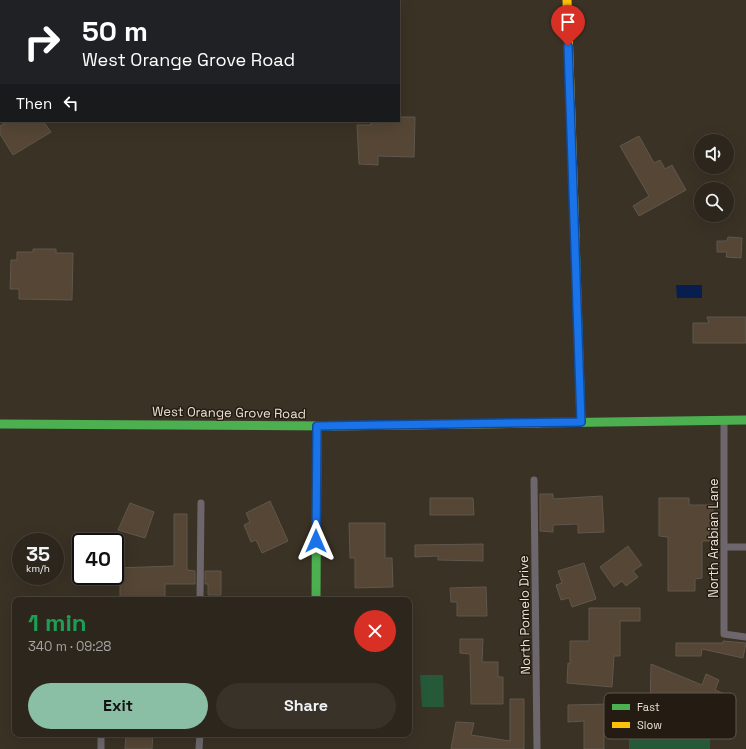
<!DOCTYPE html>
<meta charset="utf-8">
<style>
:root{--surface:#2c261c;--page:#383229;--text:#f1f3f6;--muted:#a6a5a3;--line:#48433b;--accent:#8abfa5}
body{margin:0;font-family:"Space Grotesk",sans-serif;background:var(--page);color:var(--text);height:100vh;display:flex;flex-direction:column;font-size:15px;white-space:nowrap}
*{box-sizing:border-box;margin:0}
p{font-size:13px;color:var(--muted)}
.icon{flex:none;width:22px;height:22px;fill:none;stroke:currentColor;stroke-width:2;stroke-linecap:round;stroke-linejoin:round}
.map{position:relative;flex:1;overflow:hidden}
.panel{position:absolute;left:12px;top:597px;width:400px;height:140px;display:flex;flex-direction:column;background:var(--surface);border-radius:8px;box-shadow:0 4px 16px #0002,0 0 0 1px var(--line)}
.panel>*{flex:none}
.top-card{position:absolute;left:0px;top:0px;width:400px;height:122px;box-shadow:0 4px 16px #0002,0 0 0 1px var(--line);background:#202124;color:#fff;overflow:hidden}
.controls{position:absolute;left:694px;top:134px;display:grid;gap:8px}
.controls a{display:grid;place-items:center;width:40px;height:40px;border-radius:50%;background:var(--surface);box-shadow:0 4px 16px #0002,0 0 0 1px var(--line);font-size:20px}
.speed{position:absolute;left:12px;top:533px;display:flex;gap:8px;font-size:20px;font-weight:700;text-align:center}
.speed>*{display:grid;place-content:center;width:52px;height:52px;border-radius:50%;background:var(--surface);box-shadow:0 4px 16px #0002,0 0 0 1px var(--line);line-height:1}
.speed small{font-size:10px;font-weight:400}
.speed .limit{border:2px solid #111;border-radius:6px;background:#fff;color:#111}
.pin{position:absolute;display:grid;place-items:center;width:34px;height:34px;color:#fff;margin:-41px -17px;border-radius:50% 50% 50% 0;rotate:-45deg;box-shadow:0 0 4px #0007}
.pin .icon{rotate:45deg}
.me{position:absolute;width:44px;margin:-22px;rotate:0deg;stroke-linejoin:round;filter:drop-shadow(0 0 3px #0008)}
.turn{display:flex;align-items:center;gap:14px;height:84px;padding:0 16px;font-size:18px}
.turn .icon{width:52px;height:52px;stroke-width:2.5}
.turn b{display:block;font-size:28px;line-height:34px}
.then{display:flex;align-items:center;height:38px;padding:0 16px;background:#0003;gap:8px;font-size:15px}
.round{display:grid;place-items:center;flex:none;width:42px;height:42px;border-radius:21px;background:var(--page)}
.head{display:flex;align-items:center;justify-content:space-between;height:68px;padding:0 16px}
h1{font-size:24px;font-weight:600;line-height:30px;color:#1e9e55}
.cta{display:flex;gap:8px;margin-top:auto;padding:8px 16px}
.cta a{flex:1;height:46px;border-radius:24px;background:var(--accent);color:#111;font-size:16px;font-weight:600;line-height:46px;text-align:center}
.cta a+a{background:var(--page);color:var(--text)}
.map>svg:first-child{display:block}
.green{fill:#265937}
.water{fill:#081e4f}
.building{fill:#554635;stroke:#60574e}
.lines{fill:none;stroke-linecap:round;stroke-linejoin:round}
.lane{stroke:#6d676d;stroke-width:7}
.fast{stroke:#4caf50;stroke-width:9}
.slow{stroke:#ffc107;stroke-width:9}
.route-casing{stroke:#114b97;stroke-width:10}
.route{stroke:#1a73e8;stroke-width:7}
.labels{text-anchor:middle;stroke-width:3;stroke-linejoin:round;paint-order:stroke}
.street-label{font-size:13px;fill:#ebe1d3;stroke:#241c12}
.key{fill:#241c12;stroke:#60574c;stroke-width:1}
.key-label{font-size:11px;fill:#ebe1d3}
</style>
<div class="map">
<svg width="746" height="749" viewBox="0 0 746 749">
<rect width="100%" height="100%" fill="#3a3225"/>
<!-- green -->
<path class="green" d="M420,675H443L444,707H422Z
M710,737V749H629V738Z"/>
<!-- water -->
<path class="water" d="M676,285H702V298H677Z"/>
<!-- building -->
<path class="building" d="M399,117H415L414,157L378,156V165L359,164L357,125H371V121H399Z
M8,121H43L51,132L13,155L0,134V126Z
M639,136L654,163L660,160L665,169L672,165L686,190L639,216L633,206L649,196L620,146Z
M728,237L742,238L741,258L726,257L727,252H717V241H727Z
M33,249H56V253H73L72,300L19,299V289H10L11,260H17V252H33Z
M707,317H746V343H693V323H709Z
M540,494H553V499L602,496L604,532L578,533V524L553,525V532L540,531Z
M430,498H473L474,515H430Z
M659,498H689V505H713V541H702V578L695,579V591H668V537L659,536Z
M270,501L288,541L262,553L256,540L251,542L244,525L250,522L246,513Z
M130,503L154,512L145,538L118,530Z
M174,514H187V570L195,571V584H165V600H120V585H115V568L174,566Z
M349,523H385V558H392L393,587L355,588V558H350Z
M483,544V561L438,560V556L415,557V545Z
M628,546L642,565L633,571L638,577L626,586L622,581L614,587L600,567Z
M584,563L596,599L572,607L569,598L561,600L556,585L562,583L558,571Z
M205,571H221V595H208V584H205Z
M486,587L487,616H457V602H451L450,588Z
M589,608H640V621H620V656H614L612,687L567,683L568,663L570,664V641H589Z
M460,639H483L482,662H498V677H503V704H471L470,654L460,653Z
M723,641L746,643L743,658L702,649L701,656H676V643H723Z
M651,664L702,685L706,674L719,680L715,690L727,695L718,719L667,698V709H650Z
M510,699H524V749H451L456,722L474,723L471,735L510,741Z
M610,704L611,721H604V749H584V721L568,722V705Z
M126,734H153L152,749H125Z"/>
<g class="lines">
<!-- lane -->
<path class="lane" d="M724,422V634L746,637
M534,480L537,749
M725,547H746
M200,600L201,503
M101,734V749
M199,749L200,734"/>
<!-- fast -->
<path class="fast" d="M575,236L581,421
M538,423L746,420
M0,424L333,426
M316,600L317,426"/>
<!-- slow -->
<path class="slow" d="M567,0L575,236
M333,426L538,423"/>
</g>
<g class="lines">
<defs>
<path id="route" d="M316,541L317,426L581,422L568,46"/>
</defs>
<!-- route casing -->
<use href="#route" class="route-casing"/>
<!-- route -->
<use href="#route" class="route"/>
</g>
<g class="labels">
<!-- street labels -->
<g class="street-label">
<text transform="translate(229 412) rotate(1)" y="5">West Orange Grove Road</text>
<text transform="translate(713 538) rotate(-90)" y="5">North Arabian Lane</text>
<text transform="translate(524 615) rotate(-91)" y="5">North Pomelo Drive</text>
</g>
</g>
<!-- legend -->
<rect x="604" y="693" width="132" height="46" rx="6" class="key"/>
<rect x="612" y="704" width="18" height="6" fill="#4caf50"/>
<rect x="612" y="722" width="18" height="6" fill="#ffc107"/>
<g class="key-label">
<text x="637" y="711">Fast</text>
<text x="637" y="729">Slow</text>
</g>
</svg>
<div class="controls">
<a><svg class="icon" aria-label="sound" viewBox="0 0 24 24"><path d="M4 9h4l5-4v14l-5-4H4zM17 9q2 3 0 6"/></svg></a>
<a><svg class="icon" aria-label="search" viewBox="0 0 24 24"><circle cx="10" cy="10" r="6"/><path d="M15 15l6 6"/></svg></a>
</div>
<div class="speed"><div>35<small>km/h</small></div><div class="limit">40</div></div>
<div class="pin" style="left:568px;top:46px;background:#d93025"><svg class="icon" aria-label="arrive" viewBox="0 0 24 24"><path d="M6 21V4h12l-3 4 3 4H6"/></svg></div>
<svg class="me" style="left:316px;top:541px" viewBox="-20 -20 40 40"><path d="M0-17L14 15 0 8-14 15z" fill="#1a73e8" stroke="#fff" stroke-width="4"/></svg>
<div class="top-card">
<div class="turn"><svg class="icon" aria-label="right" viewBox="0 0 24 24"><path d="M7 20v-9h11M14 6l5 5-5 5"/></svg><div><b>50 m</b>West Orange Grove Road</div></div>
<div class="then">Then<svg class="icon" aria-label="left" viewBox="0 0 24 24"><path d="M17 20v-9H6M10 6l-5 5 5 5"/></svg></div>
</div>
<section class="panel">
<div class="head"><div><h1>1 min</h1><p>340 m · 09:28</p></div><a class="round" style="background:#d93025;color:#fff"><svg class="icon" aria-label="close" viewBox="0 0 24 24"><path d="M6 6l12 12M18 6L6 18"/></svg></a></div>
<div class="cta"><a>Exit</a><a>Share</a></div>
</section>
</div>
